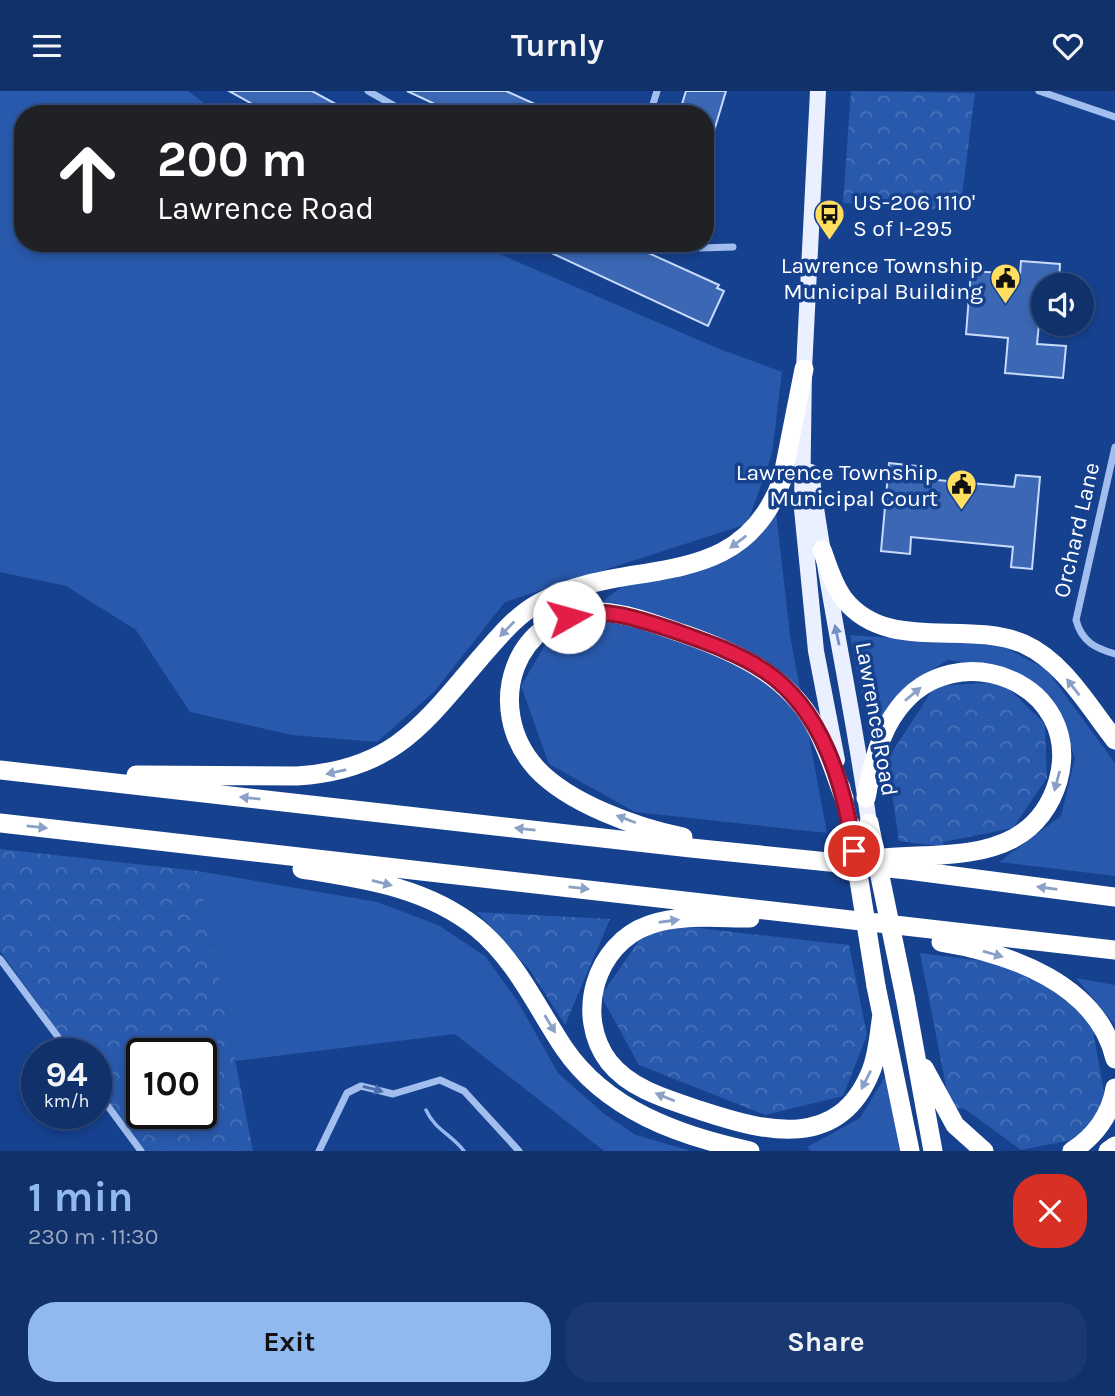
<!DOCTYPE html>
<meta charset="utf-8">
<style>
:root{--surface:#10316a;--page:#193970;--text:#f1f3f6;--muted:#9ca9c1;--line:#304c7e;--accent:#90b9f0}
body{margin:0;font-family:Karla,sans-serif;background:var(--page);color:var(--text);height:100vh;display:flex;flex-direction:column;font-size:26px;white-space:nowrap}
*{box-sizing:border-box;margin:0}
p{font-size:23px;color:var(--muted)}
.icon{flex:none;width:38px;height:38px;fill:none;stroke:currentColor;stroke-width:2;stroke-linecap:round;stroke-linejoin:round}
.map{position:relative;height:1060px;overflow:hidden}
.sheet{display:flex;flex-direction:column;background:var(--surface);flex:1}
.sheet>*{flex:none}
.banner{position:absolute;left:14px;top:14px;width:700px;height:147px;border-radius:28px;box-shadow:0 4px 10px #0003,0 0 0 2px var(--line);background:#202124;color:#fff;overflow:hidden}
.fabs{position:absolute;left:1031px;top:182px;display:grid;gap:14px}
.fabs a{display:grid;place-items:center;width:63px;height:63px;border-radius:50%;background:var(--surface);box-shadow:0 4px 10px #0003,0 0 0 2px var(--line);font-size:35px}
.speed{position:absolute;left:21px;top:947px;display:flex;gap:14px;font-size:35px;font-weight:700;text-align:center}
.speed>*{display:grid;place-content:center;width:91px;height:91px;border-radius:50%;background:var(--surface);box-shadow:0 4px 10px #0003,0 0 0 2px var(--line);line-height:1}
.speed small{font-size:18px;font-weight:400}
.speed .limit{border:4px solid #111;border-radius:10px;background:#fff;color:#111}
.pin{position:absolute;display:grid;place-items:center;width:60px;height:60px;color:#fff;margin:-30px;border:4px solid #fff;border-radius:50%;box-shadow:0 2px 7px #0007}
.me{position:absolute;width:77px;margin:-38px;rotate:83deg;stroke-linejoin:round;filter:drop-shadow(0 0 5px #0008)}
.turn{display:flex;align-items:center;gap:24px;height:147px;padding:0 28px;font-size:32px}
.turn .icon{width:91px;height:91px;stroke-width:2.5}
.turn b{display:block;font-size:49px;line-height:60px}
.round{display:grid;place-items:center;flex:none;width:74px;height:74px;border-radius:28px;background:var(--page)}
.summary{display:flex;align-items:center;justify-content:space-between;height:119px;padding:0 28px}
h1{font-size:42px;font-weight:700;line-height:52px;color:var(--accent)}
.action{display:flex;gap:14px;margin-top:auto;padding:14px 28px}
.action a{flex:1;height:80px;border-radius:28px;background:var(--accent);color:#111;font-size:28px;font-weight:700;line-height:80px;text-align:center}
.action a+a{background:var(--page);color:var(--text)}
header{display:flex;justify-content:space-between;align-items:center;height:91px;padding:0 28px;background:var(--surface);font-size:32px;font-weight:700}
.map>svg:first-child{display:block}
.grass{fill:#2959ac}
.forest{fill:url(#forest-crowns);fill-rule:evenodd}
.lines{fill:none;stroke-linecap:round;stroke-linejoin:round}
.stream{stroke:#94b8f2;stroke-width:3.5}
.building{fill:#3b67b4;stroke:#c8dbfb;stroke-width:2}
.street{stroke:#a2beef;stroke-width:7}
.primary{stroke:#eaf0ff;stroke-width:16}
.highway{stroke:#fff;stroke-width:19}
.highway-bridge{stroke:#fff;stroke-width:19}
.oneway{fill:#8aa0c6}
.oneway2{fill:#7590c1}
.oneway3{fill:#476db0}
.route-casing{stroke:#92132f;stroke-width:18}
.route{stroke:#e11d48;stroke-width:12}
.labels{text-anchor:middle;stroke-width:7;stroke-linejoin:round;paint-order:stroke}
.poi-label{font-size:23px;fill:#fff;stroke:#16418e;text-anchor:end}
.street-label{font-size:23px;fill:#fff;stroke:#16418e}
</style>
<header><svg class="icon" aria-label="menu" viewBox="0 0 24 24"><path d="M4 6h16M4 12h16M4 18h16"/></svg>Turnly<svg class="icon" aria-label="heart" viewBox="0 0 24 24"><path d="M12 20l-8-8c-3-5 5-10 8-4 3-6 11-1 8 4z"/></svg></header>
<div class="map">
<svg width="1115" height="1060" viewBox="0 0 1115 1060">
<defs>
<pattern id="forest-crowns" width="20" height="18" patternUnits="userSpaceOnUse" patternTransform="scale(1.75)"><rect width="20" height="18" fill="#2959ac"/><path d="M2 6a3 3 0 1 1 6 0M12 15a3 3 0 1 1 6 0" fill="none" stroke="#4972b8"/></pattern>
</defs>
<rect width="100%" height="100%" fill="#16418e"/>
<!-- grass -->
<path class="grass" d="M0,0H188L219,23H23V152H474L717,257L782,281L772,363L747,433L505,511L434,601L377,651L292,644L190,621L136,539L66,495L0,481Z
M776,421L790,544L827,742L635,721L549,673L521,595L545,554L624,494L729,467Z
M850,544L1002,555L1046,578L1115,672V785L999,771L1061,725L1075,667L1053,608L1014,580L948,569L913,590L869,641Z
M198,780L377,811L438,834L485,865L518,911L558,982L603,1022L636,1044L691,1060H604L455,943L235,970Z
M1076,887L1115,894V934Z
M886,984L901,1060H811L807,1056L860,1027Z"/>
<!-- forest -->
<path class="forest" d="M851,0L975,2L960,120L843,112Z
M1002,591L1045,633L1047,687L1013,737L943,751L945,756L899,750L887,669L935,595Z
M0,758L198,780L253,1060H144L96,993V962H74L0,860ZM142,962H201V1022H142Z
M477,821L610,828L565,934L530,879Z
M663,833L849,854L867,944L843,1005L765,1024L639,974L601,905L644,842Z
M920,862L1016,874L1091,928L1106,1012L1077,1048L1021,1059L965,1018L950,1016Z"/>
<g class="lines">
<!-- stream -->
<path class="stream" d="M426,1019C435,1039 451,1043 464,1060"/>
</g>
<!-- building -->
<path class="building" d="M229,0H312L354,23H270Z
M407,0H506L557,23H456Z
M686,0H726L708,60L705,59V23H679Z
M530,152H619L632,158L633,155L719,194L717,197L724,200L708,235Z
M1021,170L1060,173L1059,194H1043V234L1039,233L1037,253L1066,255L1063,287L1005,282L1008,247L966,243L971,180L1020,183Z
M889,372L916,375L915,387L1014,396L1016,384L1040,386L1032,478L1011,476L1013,456L911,446L910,463L881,460Z"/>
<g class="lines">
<!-- street -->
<path class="street" d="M368,0L409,23
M1039,0L1115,26
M650,23L657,0
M691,152L700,157L733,156
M1115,356L1076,529C1082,551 1095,557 1115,563
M0,868L70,962
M96,999L141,1060
M319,1060L347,1002L361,995L393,1003L440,989L464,1000L519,1060"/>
<!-- primary -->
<path class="primary" d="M818,0L804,278L802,418L816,560L837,669
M811,381C826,499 853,615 869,732
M842,695L850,733"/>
<!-- highway -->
<path class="highway" d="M822,459C828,475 833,494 844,508C887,563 967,528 1024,553C1064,571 1089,616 1115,649
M0,679L691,757L908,779L1115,806
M136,684L297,685C393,679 423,634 481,566C499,546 515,525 539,512C626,463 739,507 782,389L804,278
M866,707C872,677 878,644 898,618C955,541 1085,592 1058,690C1051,714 1036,735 1014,747C975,768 926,763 883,767
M0,732L1115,859
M683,746C637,737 568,712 536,677C482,617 514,519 600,521C629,522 660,535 687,544C738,562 787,585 814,633C827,656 835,683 844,707
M302,778C364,788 426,796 477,837C516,869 536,915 564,957C606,1019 680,1045 750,1060
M750,827C717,827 680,823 649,834C595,853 574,925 609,971C631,999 670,1009 702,1020C766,1041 839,1060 871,980C878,963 879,942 882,923
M941,851C1009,862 1098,893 1115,968
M876,895L910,1060
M905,906L933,1060
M924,977L955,1034L984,1060
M1072,1060C1094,1046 1111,1024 1115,997
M1108,1060L1115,1055"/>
<!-- highway-bridge -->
<path class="highway-bridge" d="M869,732L905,906
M850,733L876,895"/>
</g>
<!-- one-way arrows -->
<defs><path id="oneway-solid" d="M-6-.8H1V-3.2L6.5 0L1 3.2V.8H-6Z" transform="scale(1.75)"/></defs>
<g class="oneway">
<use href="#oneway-solid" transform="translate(738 451) rotate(143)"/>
<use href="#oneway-solid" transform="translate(507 538) rotate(134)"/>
<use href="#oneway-solid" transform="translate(1073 596) rotate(-128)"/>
<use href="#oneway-solid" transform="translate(913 603) rotate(-40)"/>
<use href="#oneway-solid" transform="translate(336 681) rotate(167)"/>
<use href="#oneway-solid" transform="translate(1057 690) rotate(105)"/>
<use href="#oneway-solid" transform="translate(250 707) rotate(-174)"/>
<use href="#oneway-solid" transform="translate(626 728) rotate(-159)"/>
<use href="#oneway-solid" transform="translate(37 736) rotate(6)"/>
<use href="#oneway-solid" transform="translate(525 738) rotate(-174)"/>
<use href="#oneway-solid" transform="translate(382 792) rotate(14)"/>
<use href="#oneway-solid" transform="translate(579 797) rotate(6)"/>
<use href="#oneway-solid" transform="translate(1047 797) rotate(-172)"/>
<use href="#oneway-solid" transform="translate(669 830) rotate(-8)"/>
<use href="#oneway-solid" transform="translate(993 863) rotate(16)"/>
<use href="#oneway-solid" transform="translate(550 933) rotate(59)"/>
<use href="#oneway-solid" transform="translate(866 989) rotate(117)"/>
<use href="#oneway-solid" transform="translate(665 1006) rotate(-158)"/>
</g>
<use class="oneway2" href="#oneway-solid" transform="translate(837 544) rotate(-102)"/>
<use class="oneway3" href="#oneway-solid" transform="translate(373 998) rotate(15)"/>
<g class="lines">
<defs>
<path id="route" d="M569,526C604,515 639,528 672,539C703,550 737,561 765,580C823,619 844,694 854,760"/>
</defs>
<!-- route casing -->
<use href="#route" class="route-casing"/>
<!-- route -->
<use href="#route" class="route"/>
</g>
<!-- icons -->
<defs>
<symbol id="bus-pin" viewBox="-11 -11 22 30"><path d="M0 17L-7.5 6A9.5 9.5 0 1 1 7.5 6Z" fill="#ffde60" stroke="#16418e"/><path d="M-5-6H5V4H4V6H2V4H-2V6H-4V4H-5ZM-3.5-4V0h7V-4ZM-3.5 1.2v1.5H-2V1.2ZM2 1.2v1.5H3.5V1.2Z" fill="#111"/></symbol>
<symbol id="civic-pin" viewBox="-11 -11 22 30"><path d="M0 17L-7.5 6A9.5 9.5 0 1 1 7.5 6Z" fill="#ffde60" stroke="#16418e"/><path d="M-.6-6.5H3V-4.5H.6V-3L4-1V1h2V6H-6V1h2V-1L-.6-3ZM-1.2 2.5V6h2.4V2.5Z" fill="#111"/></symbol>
</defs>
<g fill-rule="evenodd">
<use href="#bus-pin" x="812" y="106" width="35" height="47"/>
<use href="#civic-pin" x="988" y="170" width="35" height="47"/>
<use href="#civic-pin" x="944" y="376" width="35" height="47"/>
</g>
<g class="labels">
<!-- poi labels -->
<g class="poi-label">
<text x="853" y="119" text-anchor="start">US-206 1110'<tspan x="853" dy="26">S of I-295</tspan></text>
<text x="983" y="182">Lawrence Township<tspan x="983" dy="26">Municipal Building</tspan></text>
<text x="938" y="389">Lawrence Township<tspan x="938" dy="26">Municipal Court</tspan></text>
</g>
<!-- street labels -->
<g class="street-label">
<text transform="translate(1076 439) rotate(-77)" y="8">Orchard Lane</text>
<text transform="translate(877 628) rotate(80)" y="8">Lawrence Road</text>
</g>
</g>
</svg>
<div class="fabs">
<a><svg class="icon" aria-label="sound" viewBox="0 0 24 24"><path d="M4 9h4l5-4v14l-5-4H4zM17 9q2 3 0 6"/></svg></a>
</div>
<div class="speed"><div>94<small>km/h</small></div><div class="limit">100</div></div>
<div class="pin" style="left:854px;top:760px;background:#d93025"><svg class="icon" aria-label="arrive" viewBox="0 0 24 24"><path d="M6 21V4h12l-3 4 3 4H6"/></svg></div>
<svg class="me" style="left:569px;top:526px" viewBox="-20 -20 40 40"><circle r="19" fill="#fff"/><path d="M0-13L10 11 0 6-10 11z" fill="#e11d48"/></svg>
<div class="banner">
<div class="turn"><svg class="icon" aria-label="ahead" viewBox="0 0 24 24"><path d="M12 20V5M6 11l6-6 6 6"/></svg><div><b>200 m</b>Lawrence Road</div></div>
</div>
</div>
<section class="sheet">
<div class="summary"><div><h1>1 min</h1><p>230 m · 11:30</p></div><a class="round" style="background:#d93025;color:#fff"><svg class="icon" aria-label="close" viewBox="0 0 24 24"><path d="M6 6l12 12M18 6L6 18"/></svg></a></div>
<div class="action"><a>Exit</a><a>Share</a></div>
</section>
